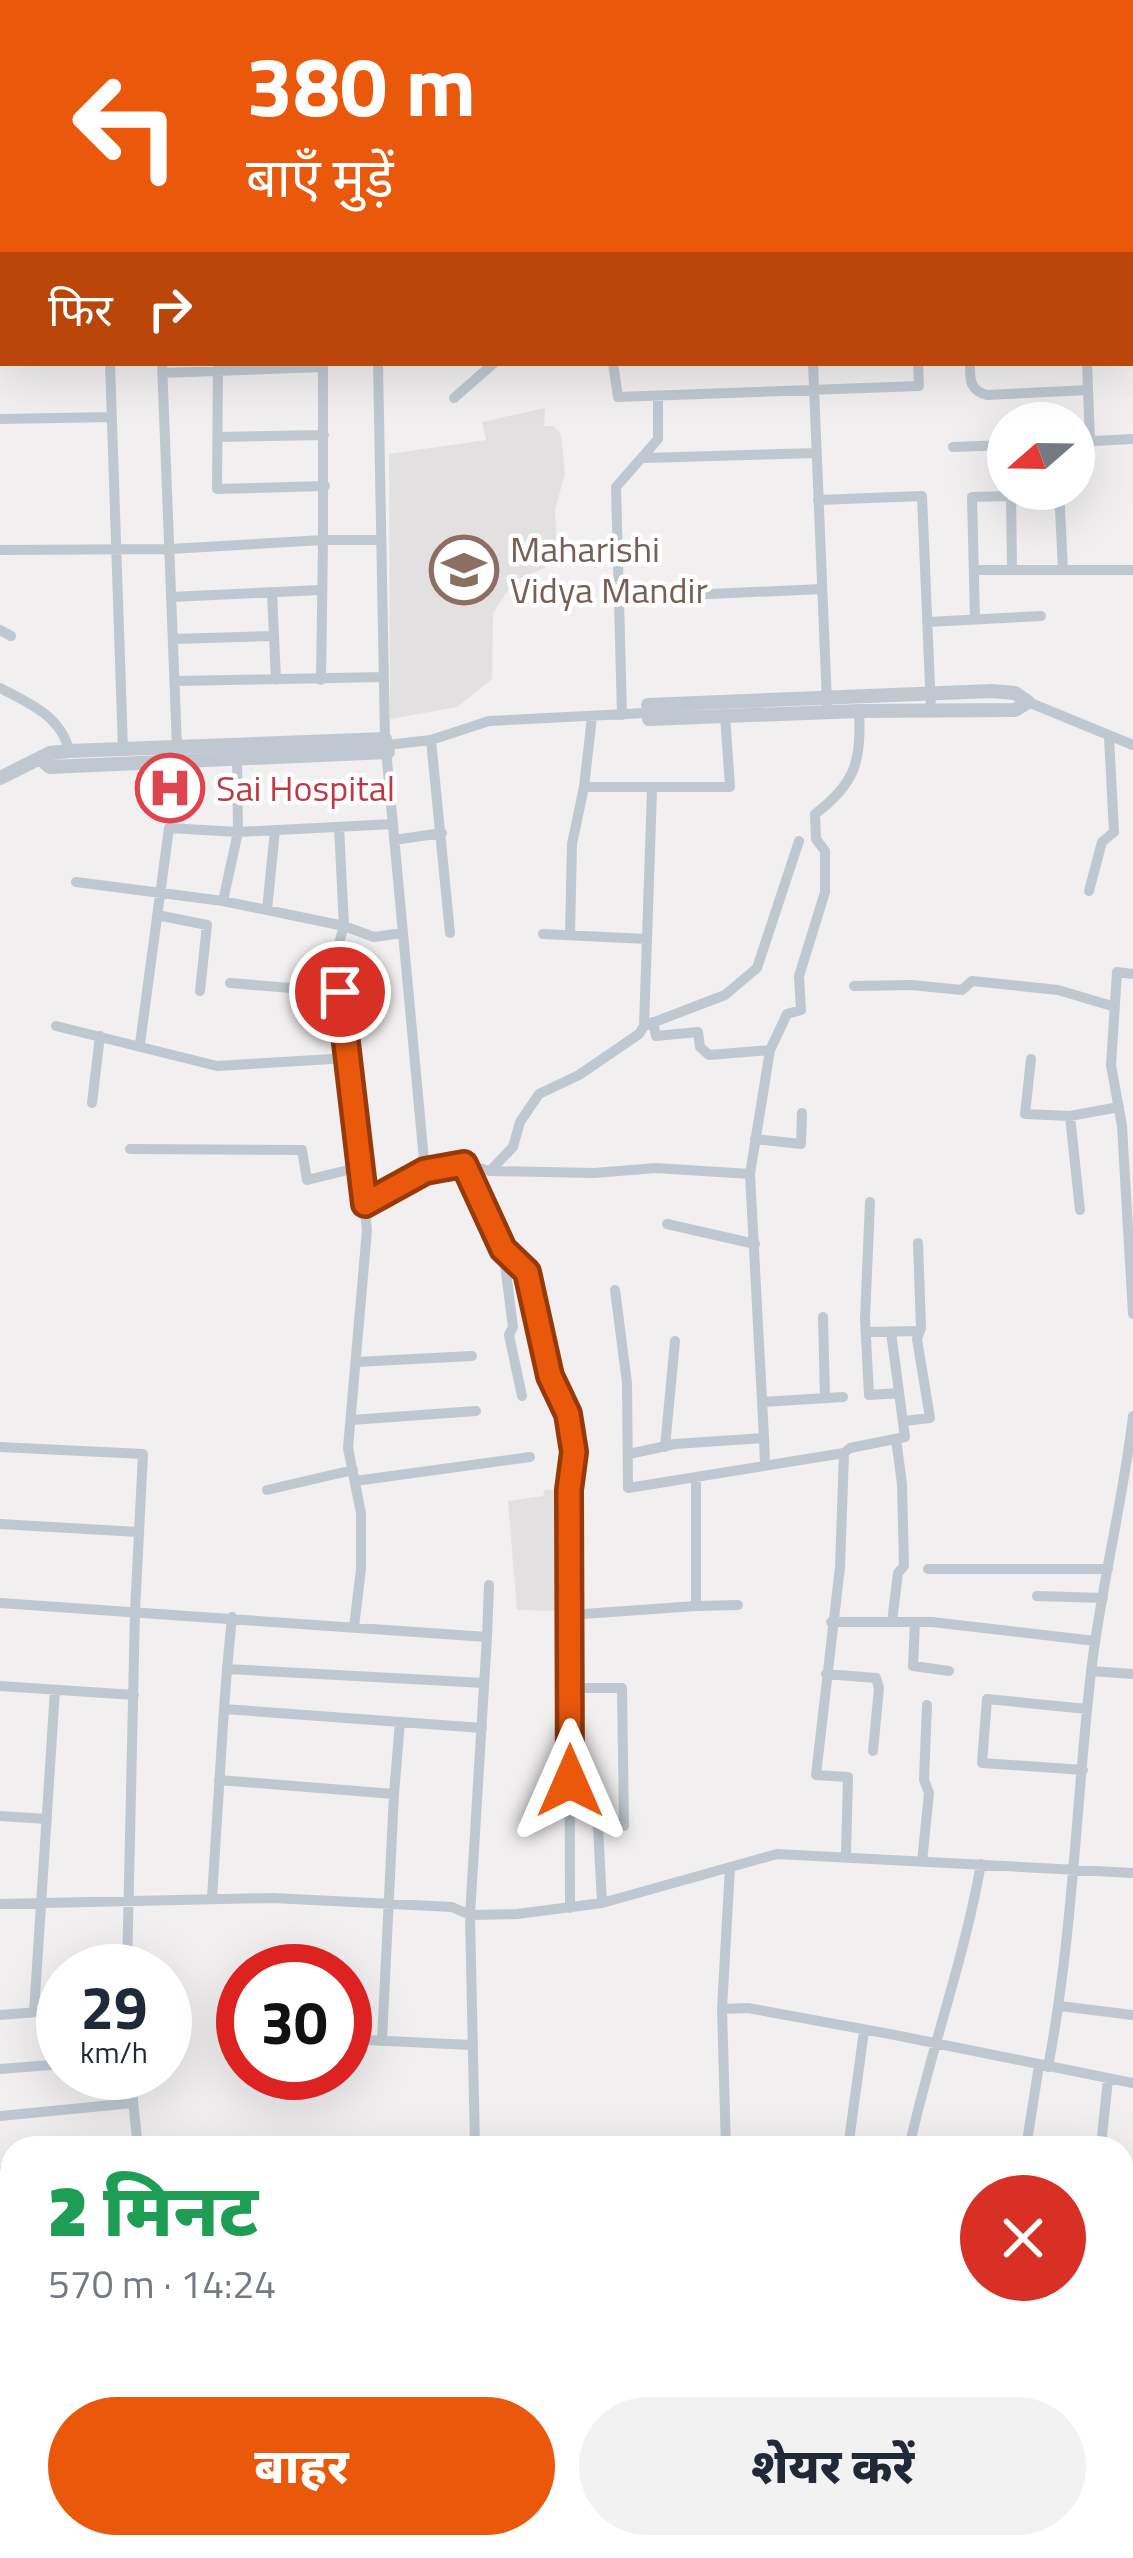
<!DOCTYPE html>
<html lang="hi">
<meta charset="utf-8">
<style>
:root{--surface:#fff;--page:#f2f2f3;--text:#1f2937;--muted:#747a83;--accent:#ea580c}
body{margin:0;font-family:"Titillium Web","Noto Sans Devanagari",sans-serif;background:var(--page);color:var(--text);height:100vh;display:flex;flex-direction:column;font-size:45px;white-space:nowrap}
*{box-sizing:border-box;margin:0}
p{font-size:39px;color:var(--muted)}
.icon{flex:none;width:66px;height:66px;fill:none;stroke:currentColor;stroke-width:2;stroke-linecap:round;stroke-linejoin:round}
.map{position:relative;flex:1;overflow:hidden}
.details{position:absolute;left:0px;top:2136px;width:1134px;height:423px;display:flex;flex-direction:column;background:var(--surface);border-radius:36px 36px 0 0;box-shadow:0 12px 48px #0002}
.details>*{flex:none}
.guide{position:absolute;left:0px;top:0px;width:1134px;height:366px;box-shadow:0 12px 48px #0002;background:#ea580c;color:#fff;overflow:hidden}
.needle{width:78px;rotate:250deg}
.fabs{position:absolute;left:987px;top:402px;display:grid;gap:24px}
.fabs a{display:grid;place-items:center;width:108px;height:108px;border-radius:50%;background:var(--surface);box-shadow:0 12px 48px #0002;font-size:60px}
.speed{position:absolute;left:36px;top:1944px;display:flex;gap:24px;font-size:60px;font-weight:700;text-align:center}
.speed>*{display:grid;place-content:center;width:156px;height:156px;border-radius:50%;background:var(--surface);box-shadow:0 12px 48px #0002;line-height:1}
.speed small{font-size:30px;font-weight:400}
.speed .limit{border:18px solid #d22;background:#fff;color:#111}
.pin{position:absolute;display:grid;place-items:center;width:102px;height:102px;color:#fff;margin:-51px;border:6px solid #fff;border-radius:50%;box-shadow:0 3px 12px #0007}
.me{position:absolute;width:132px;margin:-66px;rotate:0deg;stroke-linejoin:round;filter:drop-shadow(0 0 9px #0008)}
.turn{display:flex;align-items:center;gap:42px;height:252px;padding:0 48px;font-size:54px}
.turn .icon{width:156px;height:156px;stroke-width:2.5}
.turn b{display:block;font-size:84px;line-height:102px}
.then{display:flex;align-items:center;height:114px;padding:0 48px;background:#0003;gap:24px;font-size:45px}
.round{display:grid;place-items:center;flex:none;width:126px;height:126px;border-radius:63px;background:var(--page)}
.headline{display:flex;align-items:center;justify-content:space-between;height:204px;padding:0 48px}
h1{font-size:72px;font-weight:800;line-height:90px;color:#1e9e55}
.cta{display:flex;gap:24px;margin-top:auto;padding:24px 48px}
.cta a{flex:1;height:138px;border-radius:72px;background:var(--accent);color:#fff;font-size:48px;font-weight:800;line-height:138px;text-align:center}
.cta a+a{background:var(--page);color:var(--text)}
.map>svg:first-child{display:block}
.education{fill:#e2e0e1}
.green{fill:#bcf0d4}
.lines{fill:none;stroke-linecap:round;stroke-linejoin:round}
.minor{stroke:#bfc8d1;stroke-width:10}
.tertiary{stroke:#bfc8d1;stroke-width:14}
.route-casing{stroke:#983908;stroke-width:30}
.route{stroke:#ea580c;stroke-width:21}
.labels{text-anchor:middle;stroke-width:9;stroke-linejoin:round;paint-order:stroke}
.education-label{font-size:36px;fill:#785e54;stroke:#fff;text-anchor:start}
.health-label{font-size:36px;fill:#be3a42;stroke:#fff;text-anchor:start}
</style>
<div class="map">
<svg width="1133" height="2558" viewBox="0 0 1133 2558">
<rect width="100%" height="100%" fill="#f1efef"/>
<!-- education -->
<path class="education" d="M545,408L544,426H554L561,435L565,473L555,510L557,542L564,560L515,580L493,613L492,679L457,707L390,719L389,454L486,440L482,422Z
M545,1490H561L564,1611L517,1610L508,1501L543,1496Z"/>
<!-- green -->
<path class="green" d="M435,2547H876V2558H431Z"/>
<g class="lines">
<!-- minor -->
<path class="minor" d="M332,0V3
M373,0V3
M434,0L435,3
M596,0V3
M646,0V3
M899,0V3
M1129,0L1130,3
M220,3L221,0
M285,3L286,0
M464,3L522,0
M1041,3L1046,0
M1131,37L1133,85
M1131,169L1133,168
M0,186L3,187
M1131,218H1133
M0,328H3
M110,363L123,749
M162,363L177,747
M218,363L217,489L325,486
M378,363L385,739L425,1171L464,1164L490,1171L594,1173L656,1168L750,1174
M613,363L618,397L919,386L918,363
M813,363L827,703
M970,363C970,379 969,390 987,395L1088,390
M1087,363L1090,441
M163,373L323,367
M454,398L494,363
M0,419L112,417
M218,437L324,435
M1074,442L1133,439
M953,447L1008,445
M645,458L816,453
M1059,489L1063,570
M1011,492L1012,569
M818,500L922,496L931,710
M0,550L170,549L323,540V363
M975,570H1133
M272,593L276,680
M171,597L320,590
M619,598L822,589
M975,619L972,497L1011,496
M928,622L1041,616
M0,630L11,636
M173,639L274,636
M321,680L323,540H381
M175,681L383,677
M0,688C28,702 62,717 69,751
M1028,702L1133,745
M622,715L616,487L658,439V396
M431,740L450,933
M387,745L431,740L489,721L645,713
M584,787H730L725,715
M339,827L344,926L336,954L367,1230L348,1448L361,1513V1569L354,1627
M394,840L442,833
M76,882L223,901L344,926L374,937L402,933
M1089,891L1102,842L1114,832L1109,737
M223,901L238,832L237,754
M267,910L275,830
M157,915L207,925L200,991
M543,934L647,939L652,789
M570,934L572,844L584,787L592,717
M1133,974L1117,972L1111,1065L1122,1126L1133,1314
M230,983L340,992
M854,986L911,985L962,990L972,981L1058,990L1112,1006
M653,1022L656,1036L698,1032L700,1047L709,1055L770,1050
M56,1026L217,1066L348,1058
M644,1026L725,995L757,968L799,841
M140,1044L169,828L238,832L393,824
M1031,1059L1025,1114L1070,1116L1119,1107
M92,1103L100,1036
M1070,1116L1080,1210
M755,1139L801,1144L802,1113
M130,1149L302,1150L307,1180L360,1167
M464,1164L503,1249L513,1327L509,1335L522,1396
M490,1171L513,1147L520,1122L539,1094L579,1075L639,1034L644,1026L647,939
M870,1202L865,1319L869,1395L899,1393
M365,1204L425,1171
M667,1224L755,1244
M503,1249L527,1272L550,1376L568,1415L574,1452L569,1490L570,1908
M615,1290L627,1383L628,1488L844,1453L850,1448L905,1437L891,1332
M823,1317L825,1398
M866,1332L920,1331
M356,1362L472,1356
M763,1402L843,1397
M351,1420L476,1411
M904,1421L930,1418L917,1339L921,1328L918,1243
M764,1438L750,1174L770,1050L787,1014L801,1010L799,976L825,892V851L816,839L815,814C855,784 862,761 859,711
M0,1447L143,1454L135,1611L127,1971
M665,1447L675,1341
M844,1453L840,1567L816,1775L848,1777L846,1855
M629,1454L675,1444L764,1438L765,1464
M355,1481L530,1457
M267,1490L353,1470
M0,1524L138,1532
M928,1569H1108
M1037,1596L1103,1598
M0,1603L487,1637L470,1915L475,2148
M696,1606L738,1605
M569,1615L696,1606V1478
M232,1617L227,1669L484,1683
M831,1622H932L1095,1641
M892,1622L898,1573L904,1566L902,1484L896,1439
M915,1622L913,1666L949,1671
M487,1637L489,1585
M227,1669L224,1709L482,1728
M1091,1671L1133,1674
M826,1674L876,1678L879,1688L873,1751
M0,1686L134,1695
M569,1688H622L624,1826L598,1827L602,1903
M1083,1770L982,1763L987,1699L1087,1709
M219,1780L394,1794L382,2041
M394,1794L400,1722
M0,1816L47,1819
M922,1862L929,1793L924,1780L927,1705
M212,1898L224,1709
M0,1904L273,1898L452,1907L470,1915L517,1914L602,1903L777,1854L1133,1873
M1060,2006L1133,2015
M722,2009L748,2008L895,2035L1133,2083
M34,2012L55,1690
M0,2015L63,2010
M345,2039L471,2045
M1048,2067C1073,1936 1076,1803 1091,1672C1101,1586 1123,1502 1133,1416
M0,2069L63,2064
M130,2073L138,2148
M0,2116L133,2103
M1101,2146L1108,2079
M726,2148L722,2009L730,1867
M848,2148L864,2031
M909,2148C930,2052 964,1960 981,1864
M1026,2148L1039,2065
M0,2170L12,2169
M0,2223L12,2222
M1122,2238H1133
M0,2273L12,2272
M1122,2302L1133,2291
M0,2325L12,2324
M0,2408L12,2407
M1122,2462H1133
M0,2519L12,2532
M26,2547L37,2558
M904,2547L905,2558
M974,2547V2558
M282,2551L306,2558
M197,2558L202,2547
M414,2558L418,2547"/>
<!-- tertiary -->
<path class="tertiary" d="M648,705L992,691L1015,693L1028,702L1015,710L859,711L649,719
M42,760L50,767L388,752
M0,778L50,753L69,751L385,739"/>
</g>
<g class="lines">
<defs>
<path id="route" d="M340,992L365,1204L425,1171L464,1164L503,1249L527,1272L550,1376L568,1414L574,1452L569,1490L570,1781"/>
</defs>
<!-- route casing -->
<use href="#route" class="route-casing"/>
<!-- route -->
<use href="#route" class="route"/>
</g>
<!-- icons -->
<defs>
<symbol id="school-ring" viewBox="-11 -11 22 22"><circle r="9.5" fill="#fff" stroke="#8d6e63" stroke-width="1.5"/><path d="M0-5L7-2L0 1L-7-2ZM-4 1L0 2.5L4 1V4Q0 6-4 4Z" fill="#8d6e63"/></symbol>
<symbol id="hospital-ring" viewBox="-11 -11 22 22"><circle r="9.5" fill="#fff" stroke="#e0444e" stroke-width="1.5"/><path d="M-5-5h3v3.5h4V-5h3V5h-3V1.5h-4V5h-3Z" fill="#e0444e"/></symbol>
</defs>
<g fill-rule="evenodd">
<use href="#school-ring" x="426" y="532" width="76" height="76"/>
<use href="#hospital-ring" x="132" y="750" width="76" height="76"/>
</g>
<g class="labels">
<!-- education labels -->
<g class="education-label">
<text x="510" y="562">Maharishi<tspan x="510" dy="41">Vidya Mandir</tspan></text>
</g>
<!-- health labels -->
<g class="health-label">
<text x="216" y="801">Sai Hospital</text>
</g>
</g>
</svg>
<div class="fabs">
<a><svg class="needle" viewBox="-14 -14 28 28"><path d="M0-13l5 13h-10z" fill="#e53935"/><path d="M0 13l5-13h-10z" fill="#747a83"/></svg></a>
</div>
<div class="speed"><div>29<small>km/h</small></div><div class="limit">30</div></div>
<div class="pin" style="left:340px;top:992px;background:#d93025"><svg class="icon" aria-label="arrive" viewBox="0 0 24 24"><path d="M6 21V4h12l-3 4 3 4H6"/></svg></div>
<svg class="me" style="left:570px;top:1781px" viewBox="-20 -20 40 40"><path d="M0-17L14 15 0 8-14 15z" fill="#ea580c" stroke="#fff" stroke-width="4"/></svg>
<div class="guide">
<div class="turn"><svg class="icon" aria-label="left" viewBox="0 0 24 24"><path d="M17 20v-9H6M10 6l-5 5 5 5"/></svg><div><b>380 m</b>बाएँ मुड़ें</div></div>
<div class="then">फिर<svg class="icon" aria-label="right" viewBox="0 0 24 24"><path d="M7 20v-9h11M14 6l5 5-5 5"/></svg></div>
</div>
<section class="details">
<div class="headline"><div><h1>2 मिनट</h1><p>570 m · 14:24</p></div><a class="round" style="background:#d93025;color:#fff"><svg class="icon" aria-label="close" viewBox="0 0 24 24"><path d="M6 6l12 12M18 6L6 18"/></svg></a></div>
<div class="cta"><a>बाहर</a><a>शेयर करें</a></div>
</section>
</div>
